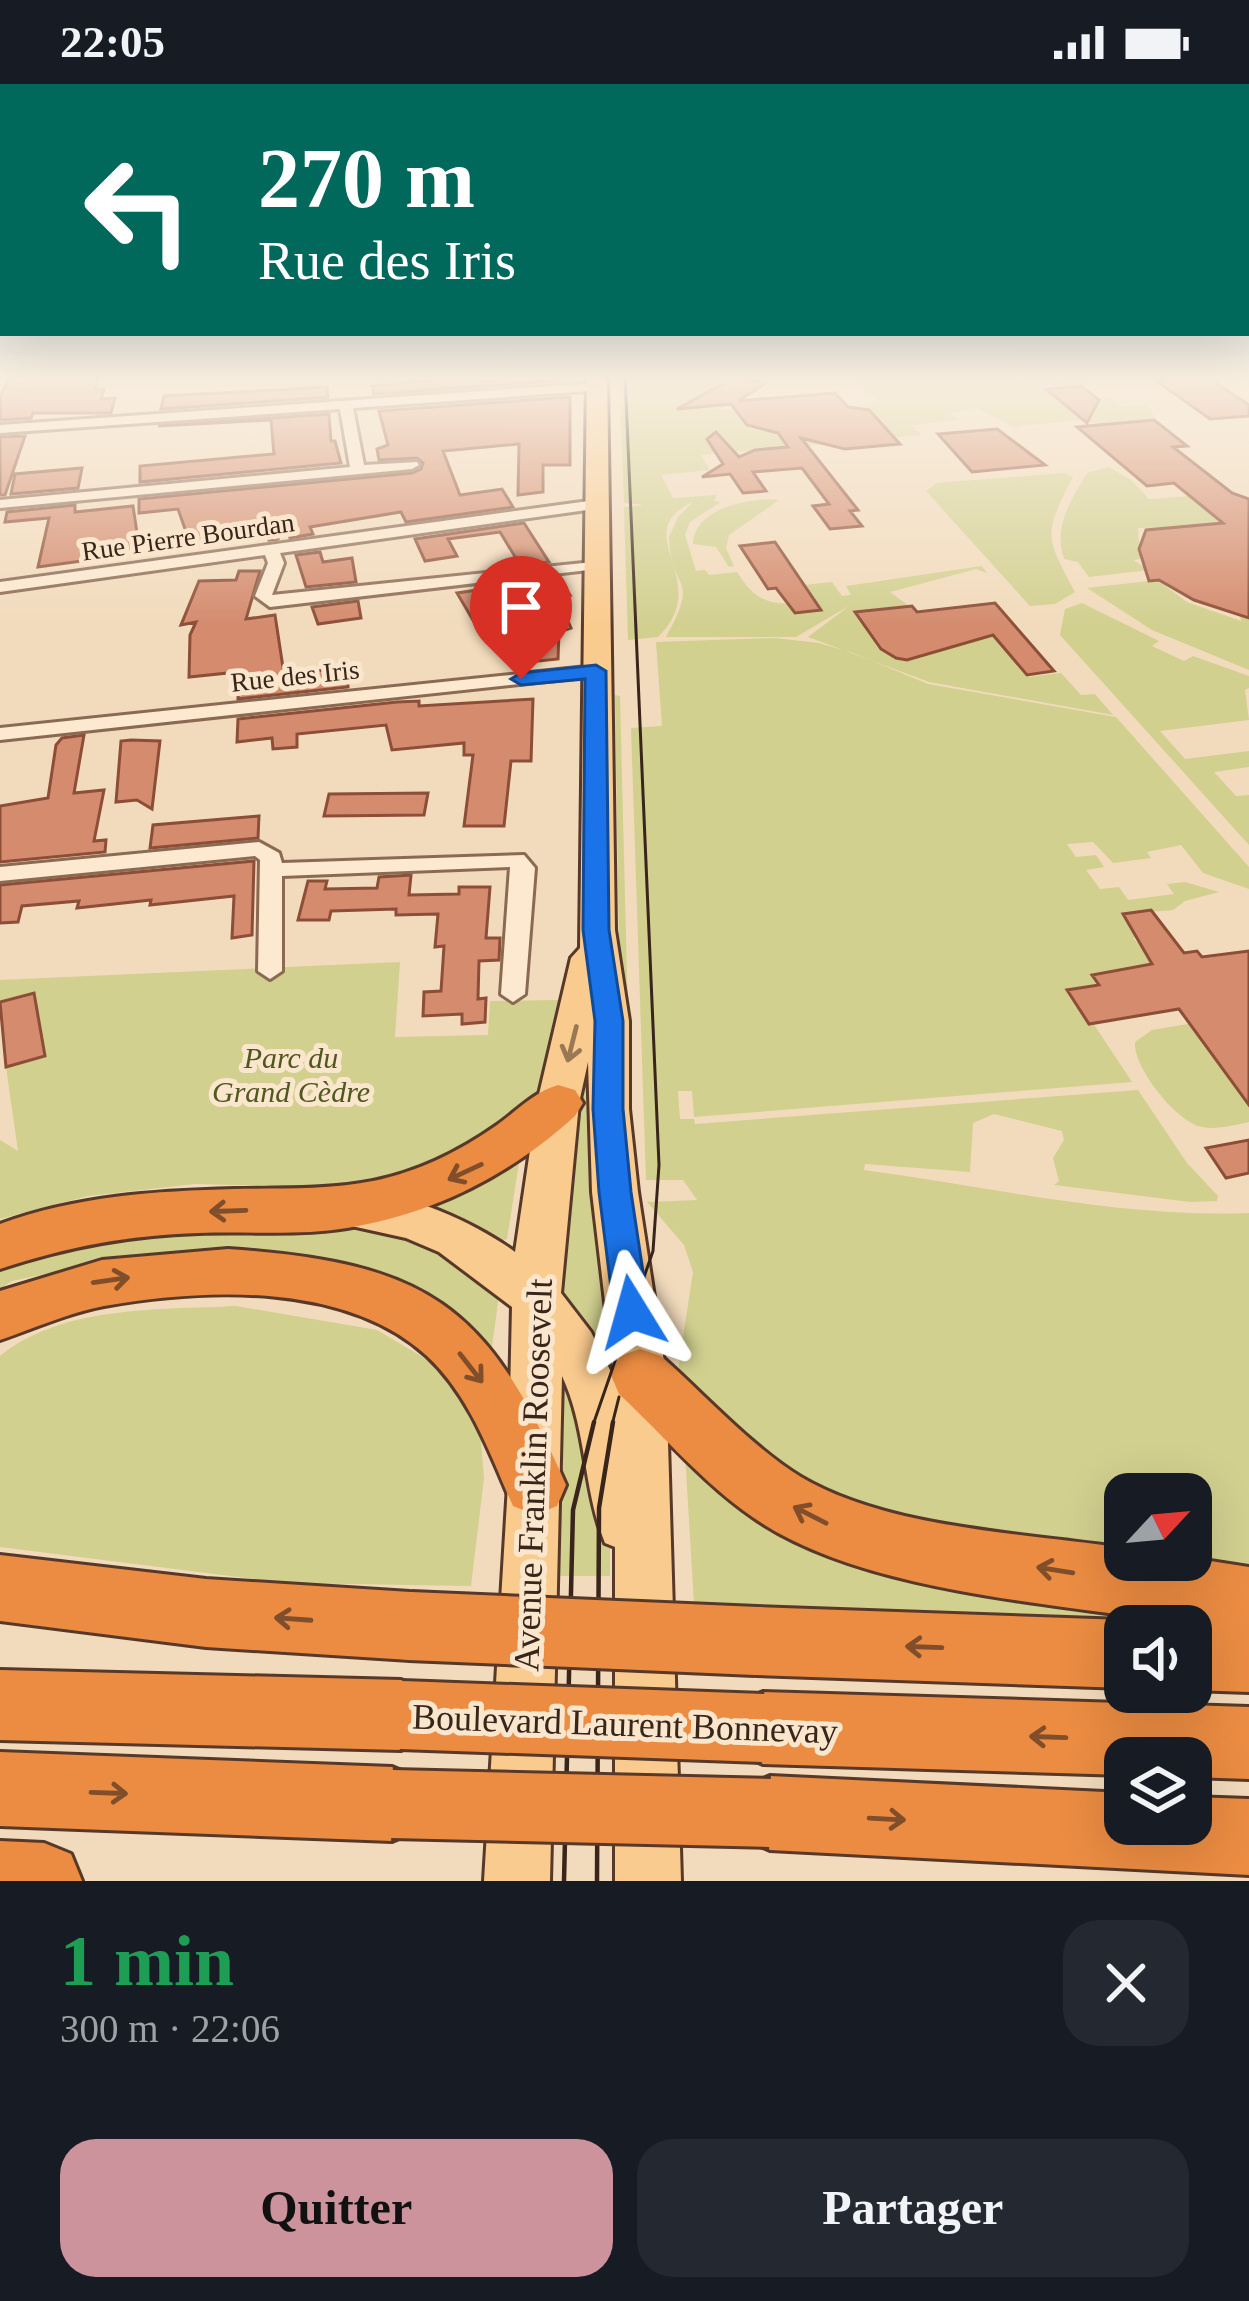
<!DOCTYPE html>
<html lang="fr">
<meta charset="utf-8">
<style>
:root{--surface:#171b24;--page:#242831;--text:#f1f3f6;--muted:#9ea1a6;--accent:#cd939c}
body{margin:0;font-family:Georgia,serif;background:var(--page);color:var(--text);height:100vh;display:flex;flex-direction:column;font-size:45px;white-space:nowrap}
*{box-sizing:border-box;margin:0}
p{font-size:39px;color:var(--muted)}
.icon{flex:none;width:66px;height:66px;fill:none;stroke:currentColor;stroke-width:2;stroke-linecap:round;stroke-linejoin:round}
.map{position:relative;height:1797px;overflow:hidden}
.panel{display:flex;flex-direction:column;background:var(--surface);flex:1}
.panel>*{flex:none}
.top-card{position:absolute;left:0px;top:0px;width:1251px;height:252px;box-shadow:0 12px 48px #0002;background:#00695c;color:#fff;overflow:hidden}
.needle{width:78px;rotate:64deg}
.tools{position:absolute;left:1104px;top:1389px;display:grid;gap:24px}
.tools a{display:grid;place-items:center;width:108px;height:108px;border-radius:24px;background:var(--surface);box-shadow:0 12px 48px #0002;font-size:60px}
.pin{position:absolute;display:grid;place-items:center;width:102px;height:102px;color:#fff;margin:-123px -51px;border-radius:50% 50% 50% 0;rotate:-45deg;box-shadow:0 0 12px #0007}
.pin .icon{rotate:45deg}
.me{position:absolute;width:132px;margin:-66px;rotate:352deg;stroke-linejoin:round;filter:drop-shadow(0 0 9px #0008)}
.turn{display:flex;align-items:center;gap:42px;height:252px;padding:0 60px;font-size:54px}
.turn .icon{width:156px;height:156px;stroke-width:2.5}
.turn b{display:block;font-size:84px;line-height:102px}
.round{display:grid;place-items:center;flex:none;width:126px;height:126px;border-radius:36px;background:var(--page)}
.summary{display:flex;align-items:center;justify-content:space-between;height:204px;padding:0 60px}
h1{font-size:72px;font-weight:700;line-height:90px;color:#1e9e55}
.button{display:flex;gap:24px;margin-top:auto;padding:24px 60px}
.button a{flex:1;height:138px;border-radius:36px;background:var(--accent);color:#111;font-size:48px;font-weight:700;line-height:138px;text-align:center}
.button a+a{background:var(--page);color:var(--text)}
.status{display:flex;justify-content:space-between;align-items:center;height:84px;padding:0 60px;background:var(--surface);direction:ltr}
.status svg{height:33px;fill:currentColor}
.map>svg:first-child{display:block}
.green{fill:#d1d08f;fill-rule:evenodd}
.building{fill:#d48b6e;stroke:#8d4e37;stroke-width:3}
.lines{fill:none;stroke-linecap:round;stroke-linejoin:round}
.street-casing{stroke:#8b6a54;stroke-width:6}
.primary-casing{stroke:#583929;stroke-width:6}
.highway-casing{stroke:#583929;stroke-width:6}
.street{fill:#fce9d0;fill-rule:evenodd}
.primary{fill:#facb8f;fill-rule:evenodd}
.highway{fill:#eb8c42;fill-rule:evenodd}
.tram-far1{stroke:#39251a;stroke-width:3}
.tram{stroke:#39251a;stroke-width:4.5}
.highway-bridge-casing{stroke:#583929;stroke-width:74;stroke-linecap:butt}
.highway-bridge{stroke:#eb8c42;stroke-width:68}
.oneway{stroke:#9a7854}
.oneway2{stroke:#804e2a}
.route{fill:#1a73e8;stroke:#114b97;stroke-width:3}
.labels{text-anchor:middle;stroke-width:10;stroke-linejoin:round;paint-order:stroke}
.far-street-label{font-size:27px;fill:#39251a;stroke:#f9e6cc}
.park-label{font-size:30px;font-style:italic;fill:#50571f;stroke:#f9e6cc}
.near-street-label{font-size:36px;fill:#39251a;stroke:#f9e6cc}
</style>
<div class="status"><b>22:05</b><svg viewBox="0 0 49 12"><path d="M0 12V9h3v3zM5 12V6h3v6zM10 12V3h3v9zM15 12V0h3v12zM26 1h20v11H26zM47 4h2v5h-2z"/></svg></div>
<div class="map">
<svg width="1249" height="1797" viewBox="0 0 1249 1797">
<rect width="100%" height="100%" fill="#f2dbbc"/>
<!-- green -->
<path class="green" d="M619,291H752L715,299L729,304L701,324L747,327L753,339L748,344L763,347L871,330L861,322L879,317L873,311L864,312L871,308L857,305L864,301L844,291H1093L1089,292L1093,296L1042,302L1061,318L1093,322L1098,318L1095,313L1107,312L1121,323L1149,321L1155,335L1186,359L1078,336L1013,343L977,324L950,329L957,336L912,341L921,351L701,371L710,386L661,391L673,414L717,411L714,417L721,418L690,438L685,451L696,487L705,486L709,491L737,488C755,517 770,522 803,519L794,502L832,498L842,512L851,511L846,502L982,482L987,489L976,485L890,508L909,522L856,529L887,569L985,553L983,535L1028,593L1061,589L1081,611L1095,610L1113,631L929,598L808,553L849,522L796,553H666C701,490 671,510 669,453L678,433L693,418C625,449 716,497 658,553L628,556L624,423L644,421L624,419Z
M1109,383L1131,396L1149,415L1189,412L1227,442L1138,444L1140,475L1133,476L1149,486L1089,493L1078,478L1064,475C1053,443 1071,416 1087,389Z
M1063,389L1073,393C1042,452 1046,453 1075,508L1055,520L1030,522L926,407L937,399Z
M779,416L729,451L726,464L734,482L729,483L716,463L693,460C694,424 750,413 779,416Z
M1157,496L1187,518L1241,537L1240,532L1249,531V586L1152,546L1087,504Z
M1082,519L1159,557L1152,562L1184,577L1193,572L1249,592V604L1245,606L1249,636L1160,647L1185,675L1249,667V683L1214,688L1236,712L1249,711V761L1060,551L1065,525Z
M775,554L819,559L853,569L928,600L1116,633L1249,783V805L1203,789L1181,761L1147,768L1151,774L1113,779L1093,758L1067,760L1076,773L1096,771L1104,783L1086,786L1100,805L1119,803L1128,816L1174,810L1167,800L1185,798L1219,808L1185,817L1173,826L1124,830L1139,852L1133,854L1159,882L1093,892L1099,901L1093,939L1132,998L694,1033L692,1007H678L680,1035H694L695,1040L1138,1006L1187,1079L1218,1112L1217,1117L1190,1118L1054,1101L1059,1097L1053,1074L1064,1056L1062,1047L994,1030L973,1039L970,1088L865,1080L864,1086C991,1103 1120,1134 1249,1129V1498L872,1446L685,1313L678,1286L693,1188L684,1161L647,1118L697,1116L683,1096H646L631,644L662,642L656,558ZM1125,1410H1191V1476H1125Z
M615,611L620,612L628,932L620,931Z
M400,878L395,953L488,951L490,917L560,916L547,994L530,1020L442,1090L328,1103L195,1100L88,1112L0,1135V1056L18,1067L6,983L45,972L34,910L0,918V896Z
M1229,924L1202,957L1249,1018V1038C1234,1041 1217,1046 1202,1043C1176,1038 1133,983 1135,958L1152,946L1188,940L1183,932Z
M590,943L618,1246L602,1289L552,1221L560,1131Z
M521,1066L507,1155L496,1159L413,1118Z
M367,1141L465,1175L500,1204L491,1270L255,1179L127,1173L12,1197L0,1205V1181L126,1148Z
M236,1222L377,1246L438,1282L480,1345L484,1394L471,1502L285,1499L0,1463V1272C63,1221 159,1226 236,1222Z
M565,1274L610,1454V1492H559Z
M684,1353L736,1404L1249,1535L1166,1542L694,1520Z"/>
<!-- building -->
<path class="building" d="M11,291L98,293L94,305H104L101,315L115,314L111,329H33L31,334L0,336V313Z
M490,291L558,293L557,297L374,310L372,302Z
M1155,291H1204L1249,321V332L1210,335L1158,298H1164Z
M735,293L765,300L738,317L835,309L848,323L869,326L900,360L845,365L801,354L858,426L850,427L862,442L830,445L813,422L829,420L802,384L753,388L766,407L743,409L730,390L702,393L723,380L707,355L716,348L739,373L755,366L788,363L778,349L747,341L731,320L677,325Z
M1081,302L1099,316L1087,339L1046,305Z
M327,303L328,313L161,325L164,312Z
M570,313V381H543V408L518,411L519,360L443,367L460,411L502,405L513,423L406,438L401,428L310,443L313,450L290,454L285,438L278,455L269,456L267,446L214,453L215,458L191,462L178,425L139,429V415L412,389L421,385L423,379L417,374L379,376L377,365L388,361L379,327Z
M329,330L331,357H335L341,379L140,398V382L274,370L271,336L158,342Z
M1154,336L1187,362L1173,363L1232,409L1249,415V534L1194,516L1159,496L1149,497L1139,465L1146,446L1223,439L1174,399L1147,402L1077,343Z
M997,345L1045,381L972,388L938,350Z
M25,352L5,411H0V353Z
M82,384L78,404L11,410L15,390Z
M75,421V428L133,422L140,469L38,483L49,434L5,438L7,428Z
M524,439L549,478L520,481L500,448L448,455L457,472L425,477L415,455Z
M775,458L821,526L795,529L776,504L768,505L740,462Z
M320,468L323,478L352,474L356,498L306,503L296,471Z
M239,487H260L246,535L275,531L284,590L347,584L348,603L238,615V588L189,593L190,551L196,538L181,541L199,497L236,496Z
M559,494L570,511H557L571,544L559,548L558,575L520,579L506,541L477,543L457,509Z
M358,517L361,534L318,540L312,523Z
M995,519L1054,587L1027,591L993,551L907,576L896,574L881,565L855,528L912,522L917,528Z
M533,615L531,677H511L504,742H464L473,671H464V659L392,666L386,641L297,650V663L273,665L272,654L237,658L238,635L397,618L419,617V622Z
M84,651L74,709L104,706L94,757L106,756L105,768L0,778V722L48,714L56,661L62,654Z
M131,656L160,657L152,725L137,716L116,718L121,657Z
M428,709L424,731L324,732L329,710Z
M259,732L258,754L150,764L153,741Z
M254,777L252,851L232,854L234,812L150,821L151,816L77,824L79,817L22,822L18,838L0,839V801Z
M411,791L409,811L459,810V803H490L486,854H500L499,876L479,877L478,915L486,914L485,938L462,940V930L423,932L424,908L441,907L444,862L435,863L438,830L396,831V825L331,827L329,836H298L308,797H327L325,805L377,804L379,793Z
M1151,826L1184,869L1197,867L1202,873L1249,867V1021L1179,925L1089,940L1067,906L1099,901L1092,891L1152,880L1123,830Z
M34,909L45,972L6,983L0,918Z
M1249,1056V1089L1226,1094L1206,1064Z"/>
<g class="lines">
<defs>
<path id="street" d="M597,299L603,303L602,306L353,324L364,381L417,378L419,381L412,385L0,424V416L350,383L340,325L0,349V341Z
M596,416L601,418V424L280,469L284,479L272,511L603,477L605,480L597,485L270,523L255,512L268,479L265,471L0,508V498Z
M596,582L605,587L602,591L0,656V644Z
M259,758L279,769L282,779L524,771L535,784L525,910L513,918L501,910L510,783L282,792V887L270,895L258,887L260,776L255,772L0,797V783Z"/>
<path id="primary" d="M587,291H607L615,846L629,937V1025L638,1108L666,1291L681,1797H615V1463L605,1459C583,1406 587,1345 562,1292L550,1797H484L508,1401L512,1223L439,1168L406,1154L329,1137L322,1124L329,1111C380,1094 474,1137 515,1168L537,1019L571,874L580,864ZM588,978L592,1108L614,1294L591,1248L561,1209L579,1019Z"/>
<path id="highway" d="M558,1001L575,1006L583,1019L575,1032C510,1091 434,1130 347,1144C299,1152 247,1147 199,1149C129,1151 66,1163 0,1185V1140C76,1112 155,1107 235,1105C281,1104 327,1106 373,1097C418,1088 460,1067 497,1041C518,1026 534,1008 558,1001Z
M228,1165C427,1179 487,1219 566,1401L557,1422L535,1431L513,1422C490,1370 470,1312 427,1272C346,1198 206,1204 104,1222C68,1229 35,1244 0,1256V1207L102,1176Z
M640,1265L661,1272C704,1310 753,1364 801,1393C889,1445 1024,1449 1125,1464V1476L1191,1474L1249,1483V1608L1191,1606V1542H1180L1186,1540C1056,1519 862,1509 754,1434C705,1401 662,1350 619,1310L611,1291L619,1272Z
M0,1471L206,1495L410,1508L434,1518L444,1542L434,1566L410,1576L206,1563L0,1537Z
M756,1523L1125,1536L1140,1542H1125V1604L756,1591L732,1581L722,1557L732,1533Z
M0,1586L401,1596L426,1606L436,1631L426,1656L401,1666L0,1656Z
M763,1608L1249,1623V1695L1191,1693V1674H1125V1691L763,1680L738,1669L727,1644L738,1619Z
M0,1668L392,1683L418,1694L429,1720L418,1746L392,1757L0,1742Z
M770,1692L1125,1709V1740H1191V1713L1249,1715V1791L770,1766L744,1755L733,1729L744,1703Z
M0,1757L44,1759L71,1770L82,1797H0Z"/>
</defs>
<!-- street casing -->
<use href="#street" class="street-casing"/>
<!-- primary casing -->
<use href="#primary" class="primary-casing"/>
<!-- highway casing -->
<use href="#highway" class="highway-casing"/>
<!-- street -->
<use href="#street" class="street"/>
<!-- primary -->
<use href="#primary" class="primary"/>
<!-- highway -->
<use href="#highway" class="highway"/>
<!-- tram-far1 -->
<path class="tram-far1" d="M593,1341L653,1167L659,1081L625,291
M612,1341L619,1313"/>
<!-- tram -->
<path class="tram" d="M564,1797L573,1426L594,1338
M597,1797L599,1424L613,1338"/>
<defs>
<path id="highway-bridge" d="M410,1542L756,1557
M401,1631L763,1644
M392,1720L770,1729"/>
</defs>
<!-- highway-bridge casing -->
<use href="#highway-bridge" class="highway-bridge-casing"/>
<!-- highway-bridge -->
<use href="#highway-bridge" class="highway-bridge"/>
</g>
<!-- one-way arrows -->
<defs><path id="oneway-shaft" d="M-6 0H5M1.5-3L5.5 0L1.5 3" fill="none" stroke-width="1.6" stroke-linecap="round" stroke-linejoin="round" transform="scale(3)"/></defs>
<use class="oneway" href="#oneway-shaft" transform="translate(572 960) rotate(104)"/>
<g class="oneway2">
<use href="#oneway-shaft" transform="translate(465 1088) rotate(155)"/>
<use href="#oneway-shaft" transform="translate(228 1127) rotate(178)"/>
<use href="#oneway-shaft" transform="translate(111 1196) rotate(-8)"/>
<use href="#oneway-shaft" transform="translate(471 1284) rotate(52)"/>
<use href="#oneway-shaft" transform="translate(810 1431) rotate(-153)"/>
<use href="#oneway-shaft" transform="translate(1055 1486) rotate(-171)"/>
<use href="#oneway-shaft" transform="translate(293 1535) rotate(-176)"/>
<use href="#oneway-shaft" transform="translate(924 1563) rotate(-178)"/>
<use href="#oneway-shaft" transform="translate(1048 1653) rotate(-178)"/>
<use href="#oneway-shaft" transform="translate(109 1709) rotate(2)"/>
<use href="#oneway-shaft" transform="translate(887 1735) rotate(3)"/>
</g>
<!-- sky -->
<linearGradient id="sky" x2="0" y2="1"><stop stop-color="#8bbad3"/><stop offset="0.54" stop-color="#f9efe1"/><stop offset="1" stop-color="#f9efe1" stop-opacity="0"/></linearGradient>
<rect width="1249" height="543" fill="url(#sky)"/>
<!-- route -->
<path class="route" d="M596,581L606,587L609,846L623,937V1025L631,1108L649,1228L644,1238L632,1243L619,1238L614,1228L599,1108L593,1025L595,937L583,846L585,595L521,601L511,595L521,589Z"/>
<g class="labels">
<!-- far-street labels -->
<g class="far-street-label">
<text transform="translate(188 453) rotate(-8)" y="9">Rue Pierre Bourdan</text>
<text transform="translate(295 592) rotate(-6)" y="9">Rue des Iris</text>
</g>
<!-- park labels -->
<g class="park-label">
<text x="291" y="984">Parc du<tspan x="291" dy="34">Grand Cèdre</tspan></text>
</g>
<!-- near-street labels -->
<g class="near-street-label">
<text transform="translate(532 1391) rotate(-88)" y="13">Avenue Franklin Roosevelt</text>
<text transform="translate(625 1639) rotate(2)" y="13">Boulevard Laurent Bonnevay</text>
</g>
</g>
</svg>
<div class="tools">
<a><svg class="needle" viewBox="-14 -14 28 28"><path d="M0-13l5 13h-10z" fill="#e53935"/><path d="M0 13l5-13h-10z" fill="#9ea1a6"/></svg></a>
<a><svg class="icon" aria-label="sound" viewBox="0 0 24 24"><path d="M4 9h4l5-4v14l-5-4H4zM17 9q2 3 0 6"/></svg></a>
<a><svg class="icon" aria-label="layers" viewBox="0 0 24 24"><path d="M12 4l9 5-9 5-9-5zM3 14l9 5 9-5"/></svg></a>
</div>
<div class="pin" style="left:521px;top:595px;background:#d93025"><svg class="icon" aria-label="arrive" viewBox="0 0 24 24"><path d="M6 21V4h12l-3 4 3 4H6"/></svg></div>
<svg class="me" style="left:632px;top:1228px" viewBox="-20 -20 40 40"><path d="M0-17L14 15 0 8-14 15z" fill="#1a73e8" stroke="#fff" stroke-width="4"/></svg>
<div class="top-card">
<div class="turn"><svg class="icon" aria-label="left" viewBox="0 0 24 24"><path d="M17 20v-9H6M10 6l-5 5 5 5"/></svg><div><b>270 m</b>Rue des Iris</div></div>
</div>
</div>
<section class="panel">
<div class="summary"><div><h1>1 min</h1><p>300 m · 22:06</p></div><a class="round"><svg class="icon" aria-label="close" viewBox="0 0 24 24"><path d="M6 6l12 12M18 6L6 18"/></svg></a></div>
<div class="button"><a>Quitter</a><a>Partager</a></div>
</section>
